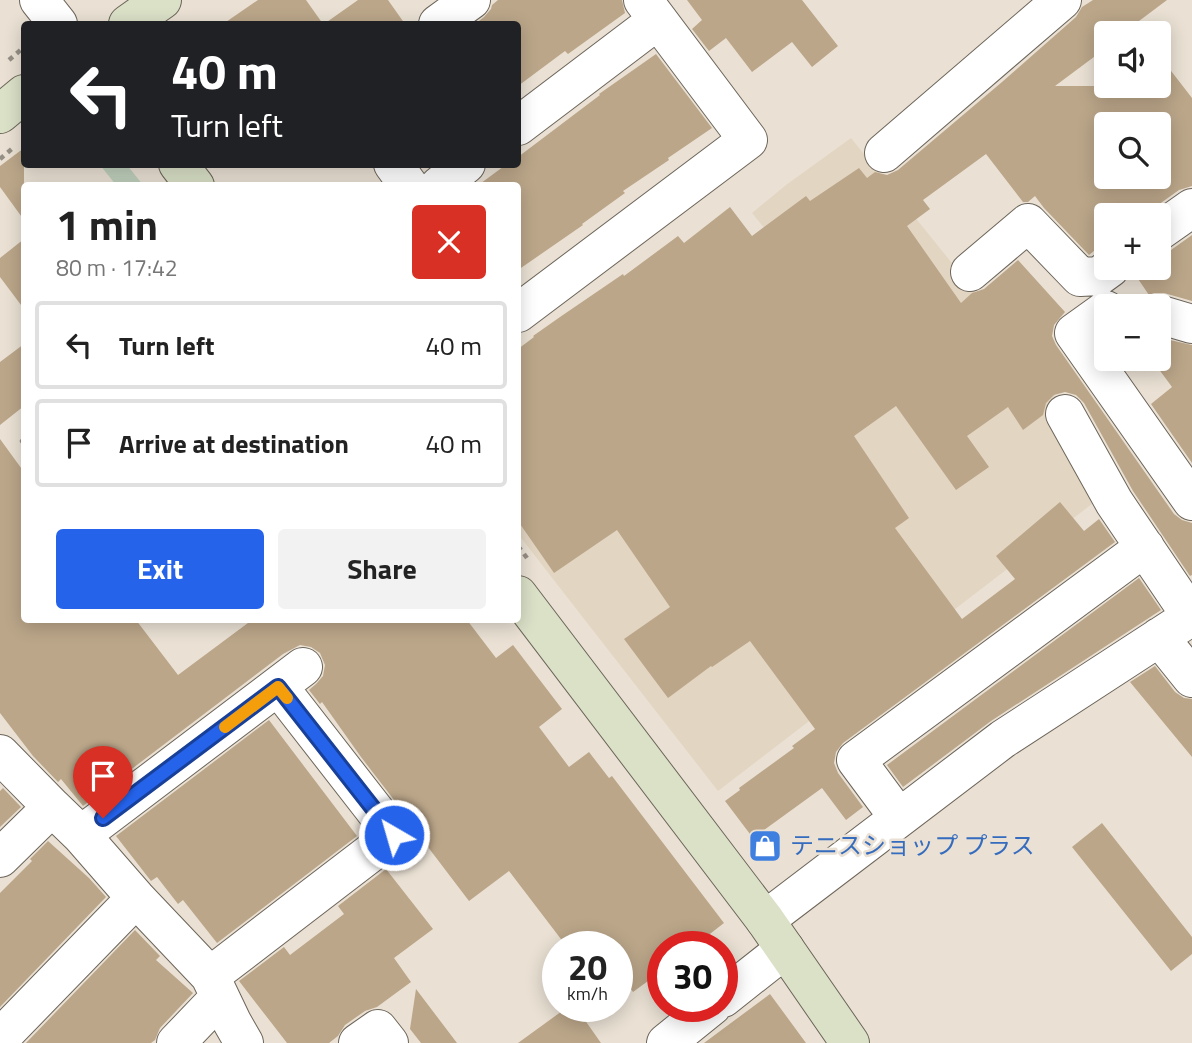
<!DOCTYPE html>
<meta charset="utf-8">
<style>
:root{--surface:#fff;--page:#f2f2f2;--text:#222;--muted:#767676;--line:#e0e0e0;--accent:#2563eb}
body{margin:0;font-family:"Titillium Web","Noto Sans JP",sans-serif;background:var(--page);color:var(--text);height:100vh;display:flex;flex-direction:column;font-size:26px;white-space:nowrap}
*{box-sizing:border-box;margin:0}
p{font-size:23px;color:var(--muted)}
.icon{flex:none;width:38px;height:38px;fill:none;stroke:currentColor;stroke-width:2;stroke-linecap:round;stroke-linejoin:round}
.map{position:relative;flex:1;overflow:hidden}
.details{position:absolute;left:21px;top:182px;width:500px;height:441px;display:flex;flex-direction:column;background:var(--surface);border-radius:7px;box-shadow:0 4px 18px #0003}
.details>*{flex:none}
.guide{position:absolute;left:21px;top:21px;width:500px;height:147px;border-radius:7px;box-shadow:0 4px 18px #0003;background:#202124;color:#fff;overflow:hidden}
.fabs{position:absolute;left:1094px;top:21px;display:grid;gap:14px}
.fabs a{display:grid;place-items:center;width:77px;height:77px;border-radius:7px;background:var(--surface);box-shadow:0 4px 18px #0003;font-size:35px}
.speed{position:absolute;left:542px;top:931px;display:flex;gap:14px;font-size:35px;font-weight:700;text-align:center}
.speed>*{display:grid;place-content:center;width:91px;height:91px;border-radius:50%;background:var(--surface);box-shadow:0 4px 18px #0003;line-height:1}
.speed small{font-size:18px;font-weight:400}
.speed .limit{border:10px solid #d22;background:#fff;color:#111}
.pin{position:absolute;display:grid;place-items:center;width:60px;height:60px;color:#fff;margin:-72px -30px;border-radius:50% 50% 50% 0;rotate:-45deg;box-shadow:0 0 7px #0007}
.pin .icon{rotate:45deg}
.me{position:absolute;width:77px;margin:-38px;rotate:322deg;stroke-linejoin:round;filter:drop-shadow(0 0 5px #0008)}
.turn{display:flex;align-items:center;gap:24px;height:147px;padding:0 35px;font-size:32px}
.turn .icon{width:91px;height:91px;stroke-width:2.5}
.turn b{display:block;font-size:49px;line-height:60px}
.round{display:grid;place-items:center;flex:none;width:74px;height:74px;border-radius:7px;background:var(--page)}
.head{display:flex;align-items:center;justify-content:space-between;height:119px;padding:0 35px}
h1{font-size:42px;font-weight:700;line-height:52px}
.button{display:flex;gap:14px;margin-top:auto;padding:14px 35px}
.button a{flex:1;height:80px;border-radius:7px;background:var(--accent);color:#fff;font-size:28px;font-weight:700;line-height:80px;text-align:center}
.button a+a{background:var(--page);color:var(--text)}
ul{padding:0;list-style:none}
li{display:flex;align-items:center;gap:21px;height:88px;margin:0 14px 10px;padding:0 21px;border:4px solid var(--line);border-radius:7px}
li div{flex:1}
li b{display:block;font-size:26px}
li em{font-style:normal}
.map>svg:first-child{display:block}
.built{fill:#e2d5c2}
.green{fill:#bfd0bc}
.building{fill:#bba689;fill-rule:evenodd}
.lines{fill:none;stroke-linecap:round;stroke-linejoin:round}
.street-casing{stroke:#6c655a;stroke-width:40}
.secondary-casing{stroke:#6c655a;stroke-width:40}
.path{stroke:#958f85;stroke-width:4.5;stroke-dasharray:5 5;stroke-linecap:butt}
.street{stroke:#fff;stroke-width:38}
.secondary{stroke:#dae1c7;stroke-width:38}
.route-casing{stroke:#184099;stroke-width:18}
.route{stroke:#2563eb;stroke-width:12}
.slow{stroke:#f59e0b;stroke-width:12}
.labels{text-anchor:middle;stroke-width:5;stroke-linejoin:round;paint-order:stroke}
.shop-label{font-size:24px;fill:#366cbe;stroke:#eae1d4;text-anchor:start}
</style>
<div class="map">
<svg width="1192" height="1043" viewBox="0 0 1192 1043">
<rect width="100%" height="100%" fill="#eae1d4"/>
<!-- built -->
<path class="built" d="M851,138L1010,335L1064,408L1101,497L718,791L518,534V416L769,234L752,213L786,185Z"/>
<!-- green -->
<path class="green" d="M100,165H127L143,185H116Z"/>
<!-- building -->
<path class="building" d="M258,0H306L323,24H223Z
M358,0H388L405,24H324Z
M498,0H622L625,13L568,54L565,51L518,86V24H475L484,17L491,9L492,5Z
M687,0H802L838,46L812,67L792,42L752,72L726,38L709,51L692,29L702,20Z
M1093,0H1167L1123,33H1106V48L1055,86H1158V54L1192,98V186L1179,190L1144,215H1106V241L1089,255L1044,208L1035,196L1028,202H1023L986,154L923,200L930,209L907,226L961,303L972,293L984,289L1018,260L1065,312L1054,325L1052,336L1056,345L1174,514L1182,520L1192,523V575L1190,576L1133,491L1084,403L1076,395L1065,392L1054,395L1046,403L1043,415L1023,430L1008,407L967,436L989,467L956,490L896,406L854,436L909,518L895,528L962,619L1015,579L996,556L1060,502L1084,531L1099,519L1115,542L843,743L836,752L834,763L838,773L863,807L846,820L822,788L753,838L725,801L740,790L739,788L794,748L792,746L815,729L750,641L712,667L711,666L668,698L624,639L670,607L617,530L554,573L518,521V349L534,337L533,336L560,317L623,274L624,276L678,236L684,243L730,207L752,236L806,196L810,201L859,168L867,178L875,172L887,175L898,170L1002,82L1076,17L1082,7ZM1106,124H1158V177H1106Z
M656,54L712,128L668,158L669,160L623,191L625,193L582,224L583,225L518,270V186H477L507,164H518V157L600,95L599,94Z
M24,148V220L0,187V166Z
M1192,235V301L1164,293H1154L1149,295L1134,273L1142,268H1158V256L1171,250Z
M24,239V309L0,277V258Z
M1170,340L1192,345V463L1151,404L1172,387L1158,368V347Z
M24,344V406L0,425V362Z
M0,439L24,472V620H136L178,675L252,620H467L496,658L513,645L562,709L539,727L569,767L589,752L609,778L612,776L724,923L693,947H663V970L633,992L618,972V947H599L590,935L574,947H567L509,871L469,901L415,830L411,822L361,757L322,702L320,704L309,690L316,684L323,676L325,665L320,653L311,647L300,645L283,654L83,806L61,779L58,782L33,756L0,713Z
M1139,578L1161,610L991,721L903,787L887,765Z
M1155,666L1175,692L1184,698L1192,699V757L1130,682Z
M269,720L357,836L217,943L183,900L178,904L157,877L151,881L116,836Z
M3,788L21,807L0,827V791Z
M1102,823L1192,937V954L1171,971L1072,847Z
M48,841L89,878L106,897L0,1007V893L32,861L30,859Z
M386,869L433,929L394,958L411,982L377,1007L365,1011L345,1025L338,1036L329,1043H287L239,981L284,947L290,955L344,914L338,906Z
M135,930L160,956L156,960L193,993L160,1028L155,1040L151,1043H26Z
M416,989L457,1043H421L410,1029Z
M770,994L806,1043H704Z
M569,1006H575L601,1043H518Z"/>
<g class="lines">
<defs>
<path id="street" d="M39,0L58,24
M438,24L471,0
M518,126L658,20
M884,153L1062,0
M393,164L409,186
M439,186L466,164
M1158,232L1192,208
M970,272L1028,223L1080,277L1099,276L1110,268
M1106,310L1074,333L1192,501
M518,313L748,140L643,0
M1158,314L1192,324
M1065,414L1114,502L1191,616
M1159,637L1192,678
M0,754L52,807
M899,818L856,760L1145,547
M81,835L303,667
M0,858L52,807L81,835L136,898L210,976L232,1022L244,1043
M765,920L1003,739L1192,616
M210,976L394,835L278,686
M723,998L785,949
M0,1038L136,898
M176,1043L220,997
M358,1043L378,1029L389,1043
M666,1043L712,1006"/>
<path id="secondary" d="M128,24L162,0
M0,114L24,94
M178,164L195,186
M518,595L765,920L850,1043"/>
</defs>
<!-- street casing -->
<use href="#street" class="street-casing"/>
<!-- secondary casing -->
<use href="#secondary" class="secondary-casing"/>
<!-- path -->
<path class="path" d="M9,60L24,47
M0,159L13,148
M24,439L22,441L24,444
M518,546L530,562"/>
<!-- street -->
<use href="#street" class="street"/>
<!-- secondary -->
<use href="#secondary" class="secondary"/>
</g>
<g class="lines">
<defs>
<path id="route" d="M103,818L278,687L394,835"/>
</defs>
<!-- route casing -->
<use href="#route" class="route-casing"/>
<!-- route -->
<use href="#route" class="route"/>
<!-- slow -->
<path class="slow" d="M225,727L278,687L287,698"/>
</g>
<!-- icons -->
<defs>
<symbol id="shop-square" viewBox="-11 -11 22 22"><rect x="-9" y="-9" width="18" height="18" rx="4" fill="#3f7fe0" stroke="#eae1d4"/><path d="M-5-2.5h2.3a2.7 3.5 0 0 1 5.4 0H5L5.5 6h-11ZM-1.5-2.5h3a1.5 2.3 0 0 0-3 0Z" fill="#fff"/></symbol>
</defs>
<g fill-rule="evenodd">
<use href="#shop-square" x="746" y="827" width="38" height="38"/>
</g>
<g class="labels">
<!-- shop labels -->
<g class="shop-label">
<text x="790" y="854">テニスショップ プラス</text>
</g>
</g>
</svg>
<div class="fabs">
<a><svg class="icon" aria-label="sound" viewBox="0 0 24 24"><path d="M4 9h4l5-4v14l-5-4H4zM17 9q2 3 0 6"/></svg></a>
<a><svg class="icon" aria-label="search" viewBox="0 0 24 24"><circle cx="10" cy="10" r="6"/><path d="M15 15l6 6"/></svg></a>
<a>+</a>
<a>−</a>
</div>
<div class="speed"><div>20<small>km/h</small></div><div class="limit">30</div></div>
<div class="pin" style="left:103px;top:818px;background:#d93025"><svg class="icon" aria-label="arrive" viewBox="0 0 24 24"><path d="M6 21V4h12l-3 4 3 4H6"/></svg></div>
<svg class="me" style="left:394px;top:835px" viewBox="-20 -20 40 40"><circle r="17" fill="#2563eb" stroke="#fff" stroke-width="3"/><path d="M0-11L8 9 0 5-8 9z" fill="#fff"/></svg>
<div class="guide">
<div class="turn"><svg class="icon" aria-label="left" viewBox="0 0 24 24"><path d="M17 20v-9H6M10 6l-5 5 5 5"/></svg><div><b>40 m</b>Turn left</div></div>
</div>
<section class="details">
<div class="head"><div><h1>1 min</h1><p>80 m · 17:42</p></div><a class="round" style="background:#d93025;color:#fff"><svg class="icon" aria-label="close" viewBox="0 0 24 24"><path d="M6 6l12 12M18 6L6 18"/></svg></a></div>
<ul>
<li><svg class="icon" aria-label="left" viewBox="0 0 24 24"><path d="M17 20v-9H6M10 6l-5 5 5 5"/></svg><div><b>Turn left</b></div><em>40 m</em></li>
<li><svg class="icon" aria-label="arrive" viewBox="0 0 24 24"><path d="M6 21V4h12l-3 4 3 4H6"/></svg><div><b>Arrive at destination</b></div><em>40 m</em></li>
</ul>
<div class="button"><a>Exit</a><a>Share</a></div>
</section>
</div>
